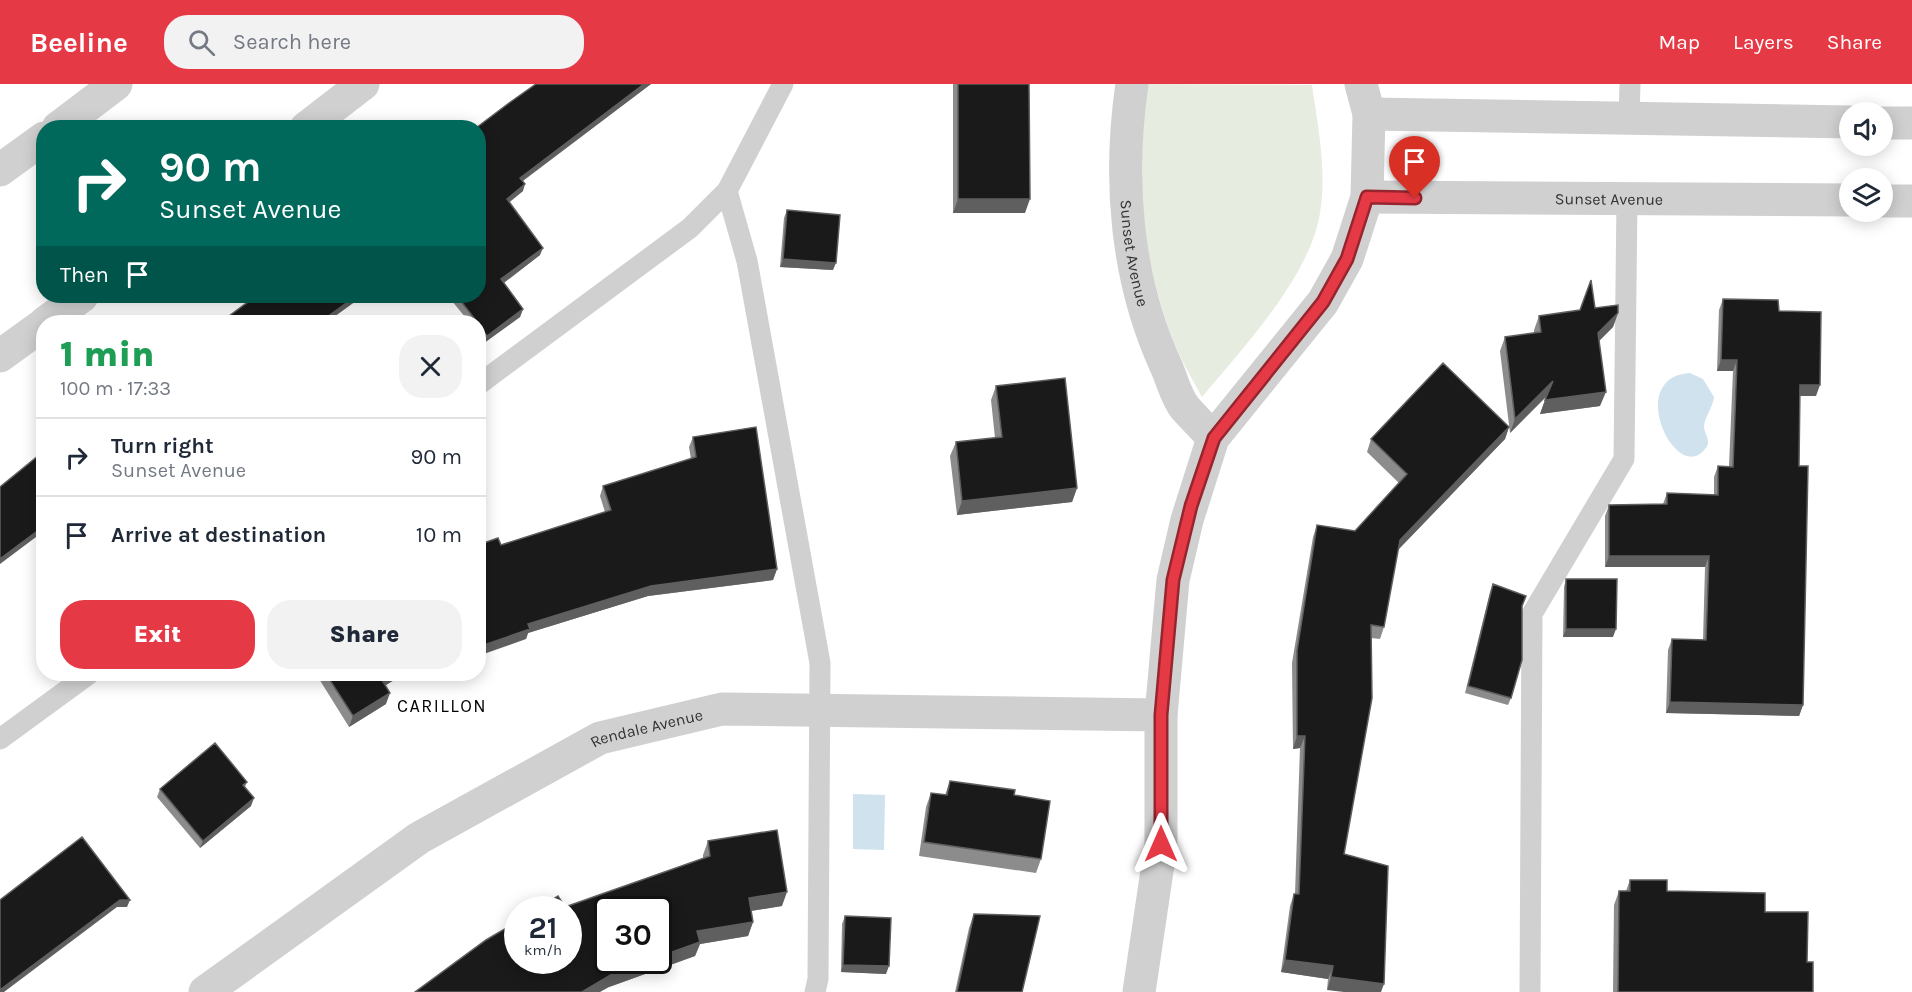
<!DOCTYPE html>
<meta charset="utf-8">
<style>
:root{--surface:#fff;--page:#f2f2f3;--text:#1f2937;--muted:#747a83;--line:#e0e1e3;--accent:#e63946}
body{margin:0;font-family:Karla,sans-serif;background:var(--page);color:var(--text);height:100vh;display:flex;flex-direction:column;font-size:22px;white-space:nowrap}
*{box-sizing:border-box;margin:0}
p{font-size:20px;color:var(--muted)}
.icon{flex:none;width:33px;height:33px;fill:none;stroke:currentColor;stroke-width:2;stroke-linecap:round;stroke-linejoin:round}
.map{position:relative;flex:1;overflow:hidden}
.drawer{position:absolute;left:36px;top:231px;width:450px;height:366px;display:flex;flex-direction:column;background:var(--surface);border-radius:24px;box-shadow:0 3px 15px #0003}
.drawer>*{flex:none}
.hud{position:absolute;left:36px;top:36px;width:450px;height:183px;border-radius:24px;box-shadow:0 3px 15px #0003;background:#00695c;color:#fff;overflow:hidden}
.tools{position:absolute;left:1839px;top:18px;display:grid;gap:12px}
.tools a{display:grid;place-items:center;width:54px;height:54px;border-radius:50%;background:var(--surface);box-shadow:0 3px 15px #0003;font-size:30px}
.speed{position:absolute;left:504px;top:812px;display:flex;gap:12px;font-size:30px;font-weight:700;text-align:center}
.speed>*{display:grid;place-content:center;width:78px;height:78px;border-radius:50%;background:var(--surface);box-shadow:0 3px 15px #0003;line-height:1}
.speed small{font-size:15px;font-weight:400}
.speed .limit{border:3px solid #111;border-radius:9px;background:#fff;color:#111}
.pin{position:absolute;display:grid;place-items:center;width:51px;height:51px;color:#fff;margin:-62px -26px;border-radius:50% 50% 50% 0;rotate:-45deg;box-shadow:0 0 6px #0007}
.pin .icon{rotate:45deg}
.me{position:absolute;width:66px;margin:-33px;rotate:0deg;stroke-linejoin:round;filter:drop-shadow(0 0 4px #0008)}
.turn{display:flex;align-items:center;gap:21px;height:126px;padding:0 24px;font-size:27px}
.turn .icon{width:78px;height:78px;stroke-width:2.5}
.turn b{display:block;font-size:42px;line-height:51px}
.then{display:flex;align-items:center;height:57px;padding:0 24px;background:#0003;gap:12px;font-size:22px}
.round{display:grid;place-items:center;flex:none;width:63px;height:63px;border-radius:24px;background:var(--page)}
.headline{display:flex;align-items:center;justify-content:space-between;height:102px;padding:0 24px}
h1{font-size:36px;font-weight:800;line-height:45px;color:#1e9e55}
.primary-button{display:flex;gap:12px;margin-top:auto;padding:12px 24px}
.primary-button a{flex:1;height:69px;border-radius:24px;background:var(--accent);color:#fff;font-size:24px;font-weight:800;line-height:69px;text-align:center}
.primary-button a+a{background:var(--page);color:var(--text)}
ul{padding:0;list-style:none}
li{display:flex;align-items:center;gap:18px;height:78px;padding:0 24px;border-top:2px solid var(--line)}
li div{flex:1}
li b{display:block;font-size:22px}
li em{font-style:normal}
header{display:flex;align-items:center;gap:36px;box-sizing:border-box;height:84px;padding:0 30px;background:var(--accent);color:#fff}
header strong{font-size:28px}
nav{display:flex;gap:33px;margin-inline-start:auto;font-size:21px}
.search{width:420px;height:54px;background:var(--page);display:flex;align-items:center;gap:15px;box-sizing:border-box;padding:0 21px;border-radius:24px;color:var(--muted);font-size:22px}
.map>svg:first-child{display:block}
.green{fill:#e6ecdf}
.water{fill:#cfe2ee}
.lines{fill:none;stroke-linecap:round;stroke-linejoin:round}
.service{stroke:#d0d0d0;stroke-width:21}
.minor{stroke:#d0d0d0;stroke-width:33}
.wall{fill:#8c8c8c}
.shaded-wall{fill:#5f5f5f}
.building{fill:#1a1a1a;stroke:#5f5f5f;stroke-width:1.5}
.route-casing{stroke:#96252e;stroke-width:15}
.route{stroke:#e63946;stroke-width:10}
.labels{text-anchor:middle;stroke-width:6;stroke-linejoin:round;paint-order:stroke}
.street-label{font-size:16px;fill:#333;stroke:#fff}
.neighbourhood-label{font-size:18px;letter-spacing:1.5px;fill:#000;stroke:#fff}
</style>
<header>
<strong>Beeline</strong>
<div class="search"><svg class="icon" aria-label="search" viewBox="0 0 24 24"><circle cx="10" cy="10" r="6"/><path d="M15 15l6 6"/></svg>Search here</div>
<nav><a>Map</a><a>Layers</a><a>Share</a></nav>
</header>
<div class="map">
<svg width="1912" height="908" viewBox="0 0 1912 908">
<rect width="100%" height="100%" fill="#fff"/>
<!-- green -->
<path class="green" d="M1147,0L1312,1C1318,43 1327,87 1320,129C1310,193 1242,265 1202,313C1192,295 1181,276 1173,256C1142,175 1132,85 1147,0Z"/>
<!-- water -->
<path class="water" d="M1690,289L1703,295L1714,313C1713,323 1704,334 1704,343C1705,352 1712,357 1705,365C1676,402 1624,293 1690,289Z
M853,710L885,711L884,766L853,765Z"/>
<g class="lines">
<!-- service -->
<path class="service" d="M1629,34L1630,0
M727,107L747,177L820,579L818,895L815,908
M478,301L690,144L727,107L783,0
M0,655L89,590
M1530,908L1532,530L1624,375L1627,115"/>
<!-- minor -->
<g class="minor">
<path id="s1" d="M1132,0C1118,95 1126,195 1166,282C1172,295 1176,313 1185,324C1194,334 1204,344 1213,354"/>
<path d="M1369,30L1850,38"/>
<path d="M1882,39H1912"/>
<path d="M58,44L116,0"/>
<path d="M306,44L363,0"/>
<path d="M0,86L44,54"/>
<path id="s2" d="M1367,113L1850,116"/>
<path d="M1882,117H1912"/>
<path d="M46,238L82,212"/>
<path d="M0,272L44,240"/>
<path id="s3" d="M205,908L419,754L600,654L722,625L1161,631"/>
<path d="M1139,908L1161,760V631L1173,496L1187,436L1213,354L1323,218L1347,175L1367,113L1369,30L1361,0"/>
</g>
</g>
<!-- wall -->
<path class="wall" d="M536,0H651L523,97V107L510,118L540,171L504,199L523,225L520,233L484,259L478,252V238H469L448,212H478Z
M953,0H1029L1025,129H953Z
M787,126L833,186L780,183L784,134Z
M1723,215L1779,227L1816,312H1800L1799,382L1803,621L1799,632L1666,629L1668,566L1672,555L1703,556L1705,483H1605V432L1609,421L1663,420L1667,409L1714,411V393L1718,382H1729L1733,287H1717L1719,226Z
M1595,224L1618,229L1613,243L1599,257L1600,322L1540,330L1547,311L1510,349L1500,267L1505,253L1534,249V246L1539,232Z
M996,302L1077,404L1072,418L957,431L950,372L956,358L995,354L991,316Z
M1509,343L1505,355L1398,466L1384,543L1380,555L1371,554L1344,770L1388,782L1327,906L1328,895L1281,888L1290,822L1294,810H1295L1300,664L1293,665L1292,579L1313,453L1317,441L1355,447L1399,399L1367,368L1371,355Z
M693,353L777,485L773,496L648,512L528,549L526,555L501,461L605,428L600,412L603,402L691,375L689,363Z
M1566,495L1613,553H1563L1564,503Z
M1493,500L1522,523L1511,614L1508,621L1465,609L1490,508Z
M316,590H404L385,601L386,620L349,643Z
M950,697L1014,711L1041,775L1036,789L919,772L926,723L931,709L945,711Z
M247,698L245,703L251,722L200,764L157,713L160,705Z
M708,757L782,822L751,827L753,838L748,852L700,860L695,872L609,903L565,823L703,774V771Z
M1630,796L1667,807L1765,828L1807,878L1813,908H1613L1614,821L1619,807H1626Z
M974,830L1022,908H955L969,844Z
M845,832L886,890L841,888L842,840Z"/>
<!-- shaded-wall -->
<path class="shaded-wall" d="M644,0H651L517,101L520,94Z
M525,100L523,107L504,122L507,115Z
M958,115H1030L1025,129H953Z
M543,164L540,171L498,203L501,195Z
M783,175L836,179L833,186L780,183Z
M356,212H363L327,238H320Z
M523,225L520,233L484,259L487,252Z
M1618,229L1613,243L1593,263L1598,249Z
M1721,276H1737L1733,287H1717Z
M1553,297L1548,311L1510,349L1515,335Z
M1800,301H1820L1816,312H1796Z
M1606,308L1600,322L1540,330L1545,316Z
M1509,343L1505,355L1395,469L1400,456Z
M1077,404L1072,418L957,431L962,417Z
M44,442V447L0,480V475Z
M1609,472H1709L1705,483H1605Z
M777,485L773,496L648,512L528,549L526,555L478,572V563L528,540L651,502Z
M1566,545H1616L1613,553H1563Z
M392,590H404L378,606L382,596Z
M390,609L386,620L349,643L353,632Z
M1670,618L1803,621L1799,632L1666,629Z
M1297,652H1305L1300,664L1293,665Z
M254,714L251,722L200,764L203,757Z
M787,808L782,822L744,828L749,814Z
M120,816H130L127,823H117L4,908H0V906Z
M753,838L748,852L700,860L695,872L609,903L600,908H582L614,889L649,876H658V873L697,847Z
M1285,876L1333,882L1328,895L1281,888Z
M843,881L889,882L886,890L841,888Z
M1331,893L1384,900L1381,908H1344L1327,906Z"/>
<!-- building -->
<path class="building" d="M536,0H644L520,94L525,100L507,115L543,164L501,195L523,225L487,252L478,241V238H477L457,212H478V44H476L509,19Z
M958,0H1029L1030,115H958Z
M787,126L840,131L836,179L783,175Z
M1591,196L1595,224L1618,221V229L1598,249L1606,308L1545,316L1553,297L1515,335L1505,253L1541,248L1539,232L1580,226Z
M256,212H356L320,238H221Z
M1723,215L1778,216L1779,227L1821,228L1820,301H1800L1799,382H1808L1803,621L1670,618L1672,555L1706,556L1709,472H1609V421L1667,420V409L1718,411V382L1733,383L1737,276H1721Z
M1443,279L1509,343L1400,456L1384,543L1371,541L1372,614L1344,770L1388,782L1384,900L1331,893L1333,882L1285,876L1294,810H1299L1305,652H1297V567L1317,441L1355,447L1407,390L1371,355Z
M1065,294L1077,404L962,417L956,358L1002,353L996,302Z
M756,343L777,485L651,502L528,540L530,545L478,563V461L498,454L501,461L611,426L603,402L696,373L693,353Z
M44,367V442L0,475V403Z
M1566,495H1617L1616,545H1566Z
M1493,500L1526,512L1522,522V576L1511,614L1468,602Z
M326,590H392L382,596L390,609L353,632Z
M215,659L247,698L243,701L254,714L203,757L160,705Z
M950,697L1015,706L1014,711L1050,717L1041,775L924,758L931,709L947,711Z
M777,746L787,808L749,814L753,838L697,847L700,858L658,873V825H608V876H649L614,889L582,908H415L486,856L518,837V876H568V825H537L558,812L565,823L710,772L708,757Z
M82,753L130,816H120L0,906V816Z
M1630,796H1667V807L1765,809V828H1808L1807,878H1813V908H1618L1619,807H1630Z
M974,830L1040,832L1022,908H957Z
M845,832L891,834L889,882L843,881Z"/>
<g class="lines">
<defs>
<path id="route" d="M1161,760V631L1173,496L1191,422L1214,354L1323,218L1347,175L1367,113L1415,114"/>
</defs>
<!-- route casing -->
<use href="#route" class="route-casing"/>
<!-- route -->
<use href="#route" class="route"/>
</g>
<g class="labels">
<!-- street labels -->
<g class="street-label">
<text dy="6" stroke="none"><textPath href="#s2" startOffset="242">Sunset Avenue</textPath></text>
<text dy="6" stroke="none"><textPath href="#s1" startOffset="170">Sunset Avenue</textPath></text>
<text dy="6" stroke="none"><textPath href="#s3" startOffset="518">Rendale Avenue</textPath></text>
</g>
<!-- neighbourhood labels -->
<g class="neighbourhood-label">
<text x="442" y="628">CARILLON</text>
</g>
</g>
</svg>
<div class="tools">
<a><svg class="icon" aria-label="sound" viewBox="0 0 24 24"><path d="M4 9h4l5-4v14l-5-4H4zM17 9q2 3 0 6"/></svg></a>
<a><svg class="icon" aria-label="layers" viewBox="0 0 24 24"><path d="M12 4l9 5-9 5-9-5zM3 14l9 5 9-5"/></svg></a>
</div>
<div class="speed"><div>21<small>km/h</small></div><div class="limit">30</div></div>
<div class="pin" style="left:1415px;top:114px;background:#d93025"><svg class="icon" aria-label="arrive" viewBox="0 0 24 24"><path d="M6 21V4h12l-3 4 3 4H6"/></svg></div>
<svg class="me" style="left:1161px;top:760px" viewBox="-20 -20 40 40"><path d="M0-17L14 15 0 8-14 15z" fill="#e63946" stroke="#fff" stroke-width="4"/></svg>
<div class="hud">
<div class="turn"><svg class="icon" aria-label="right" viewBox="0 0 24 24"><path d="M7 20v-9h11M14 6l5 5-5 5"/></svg><div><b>90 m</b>Sunset Avenue</div></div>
<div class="then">Then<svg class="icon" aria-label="arrive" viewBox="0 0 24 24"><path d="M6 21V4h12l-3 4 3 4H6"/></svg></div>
</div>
<section class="drawer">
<div class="headline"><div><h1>1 min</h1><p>100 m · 17:33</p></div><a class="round"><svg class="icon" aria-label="close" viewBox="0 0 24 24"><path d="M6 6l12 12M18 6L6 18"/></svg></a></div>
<ul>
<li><svg class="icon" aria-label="right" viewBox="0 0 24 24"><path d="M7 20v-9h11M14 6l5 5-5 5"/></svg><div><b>Turn right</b><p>Sunset Avenue</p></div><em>90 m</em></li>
<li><svg class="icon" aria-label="arrive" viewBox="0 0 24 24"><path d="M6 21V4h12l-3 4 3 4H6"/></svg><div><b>Arrive at destination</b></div><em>10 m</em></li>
</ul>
<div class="primary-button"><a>Exit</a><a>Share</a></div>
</section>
</div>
